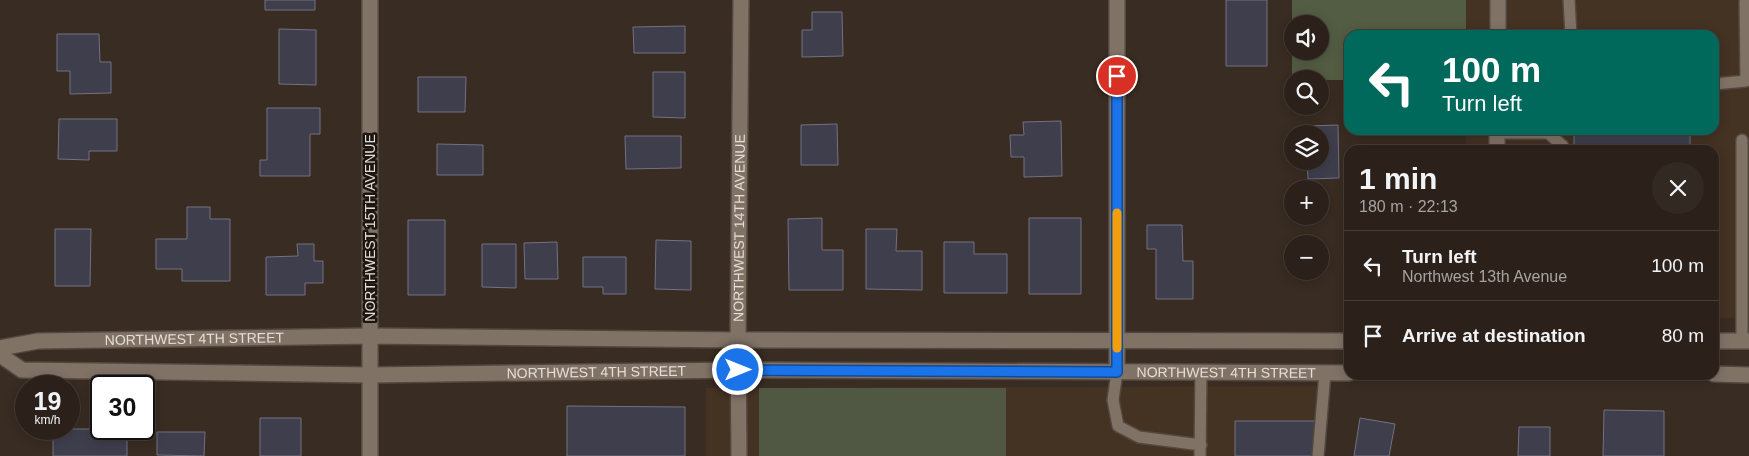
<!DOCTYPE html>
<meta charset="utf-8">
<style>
:root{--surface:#2b211a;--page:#332923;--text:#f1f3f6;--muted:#a6a3a2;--line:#473e39}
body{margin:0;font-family:Arial,sans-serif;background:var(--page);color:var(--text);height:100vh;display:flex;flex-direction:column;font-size:19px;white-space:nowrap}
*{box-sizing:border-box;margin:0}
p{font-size:16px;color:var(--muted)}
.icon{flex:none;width:28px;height:28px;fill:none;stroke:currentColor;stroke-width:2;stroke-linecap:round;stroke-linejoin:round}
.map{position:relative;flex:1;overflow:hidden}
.details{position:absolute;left:1344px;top:145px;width:375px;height:235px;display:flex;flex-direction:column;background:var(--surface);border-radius:15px;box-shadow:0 2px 12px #0003,0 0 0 1px var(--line)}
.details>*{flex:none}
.banner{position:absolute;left:1344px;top:30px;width:375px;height:105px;border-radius:15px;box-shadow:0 2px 12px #0003,0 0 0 1px var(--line);background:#00695c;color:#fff;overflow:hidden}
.buttons{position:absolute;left:1284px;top:15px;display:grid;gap:10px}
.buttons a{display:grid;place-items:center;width:45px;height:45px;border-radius:50%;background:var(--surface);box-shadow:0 2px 12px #0003,0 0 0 1px var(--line);font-size:25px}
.speed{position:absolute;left:15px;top:375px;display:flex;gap:10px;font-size:25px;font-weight:700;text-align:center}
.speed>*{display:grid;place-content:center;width:65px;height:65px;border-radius:50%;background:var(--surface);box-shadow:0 2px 12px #0003,0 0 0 1px var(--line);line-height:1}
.speed small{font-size:12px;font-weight:400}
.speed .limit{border:2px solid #111;border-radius:8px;background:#fff;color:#111}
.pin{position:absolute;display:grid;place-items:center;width:42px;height:42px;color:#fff;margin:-21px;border:2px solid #fff;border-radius:50%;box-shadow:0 1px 5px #0007}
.me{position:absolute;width:55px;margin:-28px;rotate:90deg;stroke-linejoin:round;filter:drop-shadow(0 0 4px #0008)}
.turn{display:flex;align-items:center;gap:18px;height:105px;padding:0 15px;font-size:22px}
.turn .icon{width:65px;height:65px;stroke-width:2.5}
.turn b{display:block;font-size:35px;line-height:42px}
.round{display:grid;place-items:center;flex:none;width:52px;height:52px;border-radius:26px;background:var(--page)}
.head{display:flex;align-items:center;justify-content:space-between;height:85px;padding:0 15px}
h1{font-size:30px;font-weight:700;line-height:38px}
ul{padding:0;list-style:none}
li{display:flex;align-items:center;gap:15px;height:70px;padding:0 15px;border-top:1px solid var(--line)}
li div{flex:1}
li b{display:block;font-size:19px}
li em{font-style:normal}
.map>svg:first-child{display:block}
.built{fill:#443223}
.green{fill:#505844}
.forest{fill:#535d43;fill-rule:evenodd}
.building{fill:#3f3e4d;stroke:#737182}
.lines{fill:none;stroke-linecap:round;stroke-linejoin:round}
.lane-casing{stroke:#534840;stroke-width:14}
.street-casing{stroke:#534840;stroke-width:18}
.lane{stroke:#817266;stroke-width:11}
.street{stroke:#817266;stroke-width:15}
.route-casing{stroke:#114b97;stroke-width:12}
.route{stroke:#1a73e8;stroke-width:9}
.slow{stroke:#f59e0b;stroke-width:9}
.labels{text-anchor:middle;stroke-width:5;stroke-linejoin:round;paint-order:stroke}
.street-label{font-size:14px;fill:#e6ddd6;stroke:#1c1611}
</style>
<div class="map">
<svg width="1749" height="456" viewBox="0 0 1749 456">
<rect width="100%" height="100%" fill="#392c22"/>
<!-- built -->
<path class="built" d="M1466,0H1749V318H1714V150H1466V130H1714V35H1466Z
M1326,386L1325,456H706V388Z"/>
<!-- green -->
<path class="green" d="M759,388H1006V456H759Z"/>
<!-- forest -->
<path class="forest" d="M1292,0H1466V35H1349V80H1292ZM1292,24H1320V51H1292Z"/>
<!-- building -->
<path class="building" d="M265,0H315V10H265Z
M1226,0H1267V66H1226Z
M812,12H842L843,56L802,57V30H812Z
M685,26V53H634L633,27Z
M279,29L316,30V85L279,84Z
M57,34H99L100,62H111V93L70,94V71H57Z
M653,72H685V118L653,117Z
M418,77H466L465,112H418Z
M267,108H320V134H310V176H260V160H267Z
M59,119H117V151H89V160L58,159Z
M1061,121L1062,176L1024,177V157H1011L1010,135H1024L1023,122Z
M837,124L838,165H801V125Z
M1338,125L1339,178L1308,179L1307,161H1320V134H1306V126Z
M1574,130H1690V150H1574Z
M625,136H681V168L626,169Z
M437,144L483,145V175H437Z
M187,207H210V219H230V281H182V269H156V239H187Z
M822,218V250H843V290H789L788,219Z
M1029,218H1081V294H1029Z
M408,220H445V295H408Z
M1147,225H1182L1183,261H1193V299H1156V249H1147Z
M55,229H91L90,286H55Z
M866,229H897L896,251H922V290L866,289Z
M656,240L691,241V290L655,289Z
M557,242L558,279H525L524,243Z
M944,242H974V254H1007V293H944Z
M297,244H314V261H323V283H305V295H266V257L298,256Z
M482,244H516V288L482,287Z
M583,257H626V294H603V287H583Z
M567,406L685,407V456H567Z
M1604,410L1664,411V456H1603Z
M260,418H301V456H260Z
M1360,418L1395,424L1389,456H1354Z
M1235,421H1315V456H1235Z
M1519,427H1550V456H1518Z
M53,429H127V456H53Z
M157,432H205L204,456L157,455Z"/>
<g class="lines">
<defs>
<path id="lane" d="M1569,0L1571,35
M1714,84L1746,81L1745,2
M1497,133H1548L1563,146V150
M1742,341V140
M1117,372L1113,400L1118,426L1139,437L1201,445
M1200,456L1201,372
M1318,456L1325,373"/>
<g id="street">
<path d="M1498,35V0"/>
<path d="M1497,150V130"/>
<path d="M1714,341H1749"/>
<path id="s1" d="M0,348L38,341L370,336L738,340L1349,341"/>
<path id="s2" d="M0,355L22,370L370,375L738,370L1349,373"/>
<path d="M1117,372V0"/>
<path d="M1714,374L1749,375"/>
<path d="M370,456V0"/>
<path id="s3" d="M739,456L738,340L741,0"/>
</g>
</defs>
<!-- lane casing -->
<use href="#lane" class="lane-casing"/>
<!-- street casing -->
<use href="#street" class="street-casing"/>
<!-- lane -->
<use href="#lane" class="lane"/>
<!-- street -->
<use href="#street" class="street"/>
</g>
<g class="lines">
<defs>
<path id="route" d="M738,370L1117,372V76"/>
</defs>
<!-- route casing -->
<use href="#route" class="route-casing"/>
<!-- route -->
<use href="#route" class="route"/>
<!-- slow -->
<path class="slow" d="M1117,348V213"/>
</g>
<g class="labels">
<!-- street labels -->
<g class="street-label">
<text transform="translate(370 228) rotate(-90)" y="5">NORTHWEST 15TH AVENUE</text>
<text dy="5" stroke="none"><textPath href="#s3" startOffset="228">NORTHWEST 14TH AVENUE</textPath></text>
<text dy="5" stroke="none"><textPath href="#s1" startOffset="195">NORTHWEST 4TH STREET</textPath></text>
<text dy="5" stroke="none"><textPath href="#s2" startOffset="601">NORTHWEST 4TH STREET</textPath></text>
<text dy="5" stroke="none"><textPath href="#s2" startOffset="1231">NORTHWEST 4TH STREET</textPath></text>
</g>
</g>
</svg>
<div class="buttons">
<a><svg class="icon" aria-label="sound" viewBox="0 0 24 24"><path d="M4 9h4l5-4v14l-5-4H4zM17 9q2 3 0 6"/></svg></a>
<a><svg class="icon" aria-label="search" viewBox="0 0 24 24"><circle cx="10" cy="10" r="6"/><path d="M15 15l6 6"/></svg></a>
<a><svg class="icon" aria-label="layers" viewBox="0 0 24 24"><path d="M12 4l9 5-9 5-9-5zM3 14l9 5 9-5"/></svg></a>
<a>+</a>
<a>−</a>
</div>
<div class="speed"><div>19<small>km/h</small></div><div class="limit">30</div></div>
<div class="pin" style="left:1117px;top:76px;background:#d93025"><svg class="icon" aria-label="arrive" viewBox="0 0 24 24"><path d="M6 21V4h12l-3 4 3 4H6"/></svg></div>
<svg class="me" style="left:738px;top:370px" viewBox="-20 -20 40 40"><circle r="17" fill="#1a73e8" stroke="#fff" stroke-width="3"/><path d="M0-11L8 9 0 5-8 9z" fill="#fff"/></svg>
<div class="banner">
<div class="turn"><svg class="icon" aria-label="left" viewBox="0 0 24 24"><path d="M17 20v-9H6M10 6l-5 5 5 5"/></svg><div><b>100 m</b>Turn left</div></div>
</div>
<section class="details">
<div class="head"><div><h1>1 min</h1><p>180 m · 22:13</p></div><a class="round"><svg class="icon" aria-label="close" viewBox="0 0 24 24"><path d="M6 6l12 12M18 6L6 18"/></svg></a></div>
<ul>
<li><svg class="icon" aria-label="left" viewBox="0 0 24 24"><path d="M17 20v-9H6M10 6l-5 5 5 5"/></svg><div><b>Turn left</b><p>Northwest 13th Avenue</p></div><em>100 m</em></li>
<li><svg class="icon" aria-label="arrive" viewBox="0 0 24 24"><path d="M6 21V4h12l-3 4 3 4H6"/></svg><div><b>Arrive at destination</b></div><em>80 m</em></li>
</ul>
</section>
</div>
